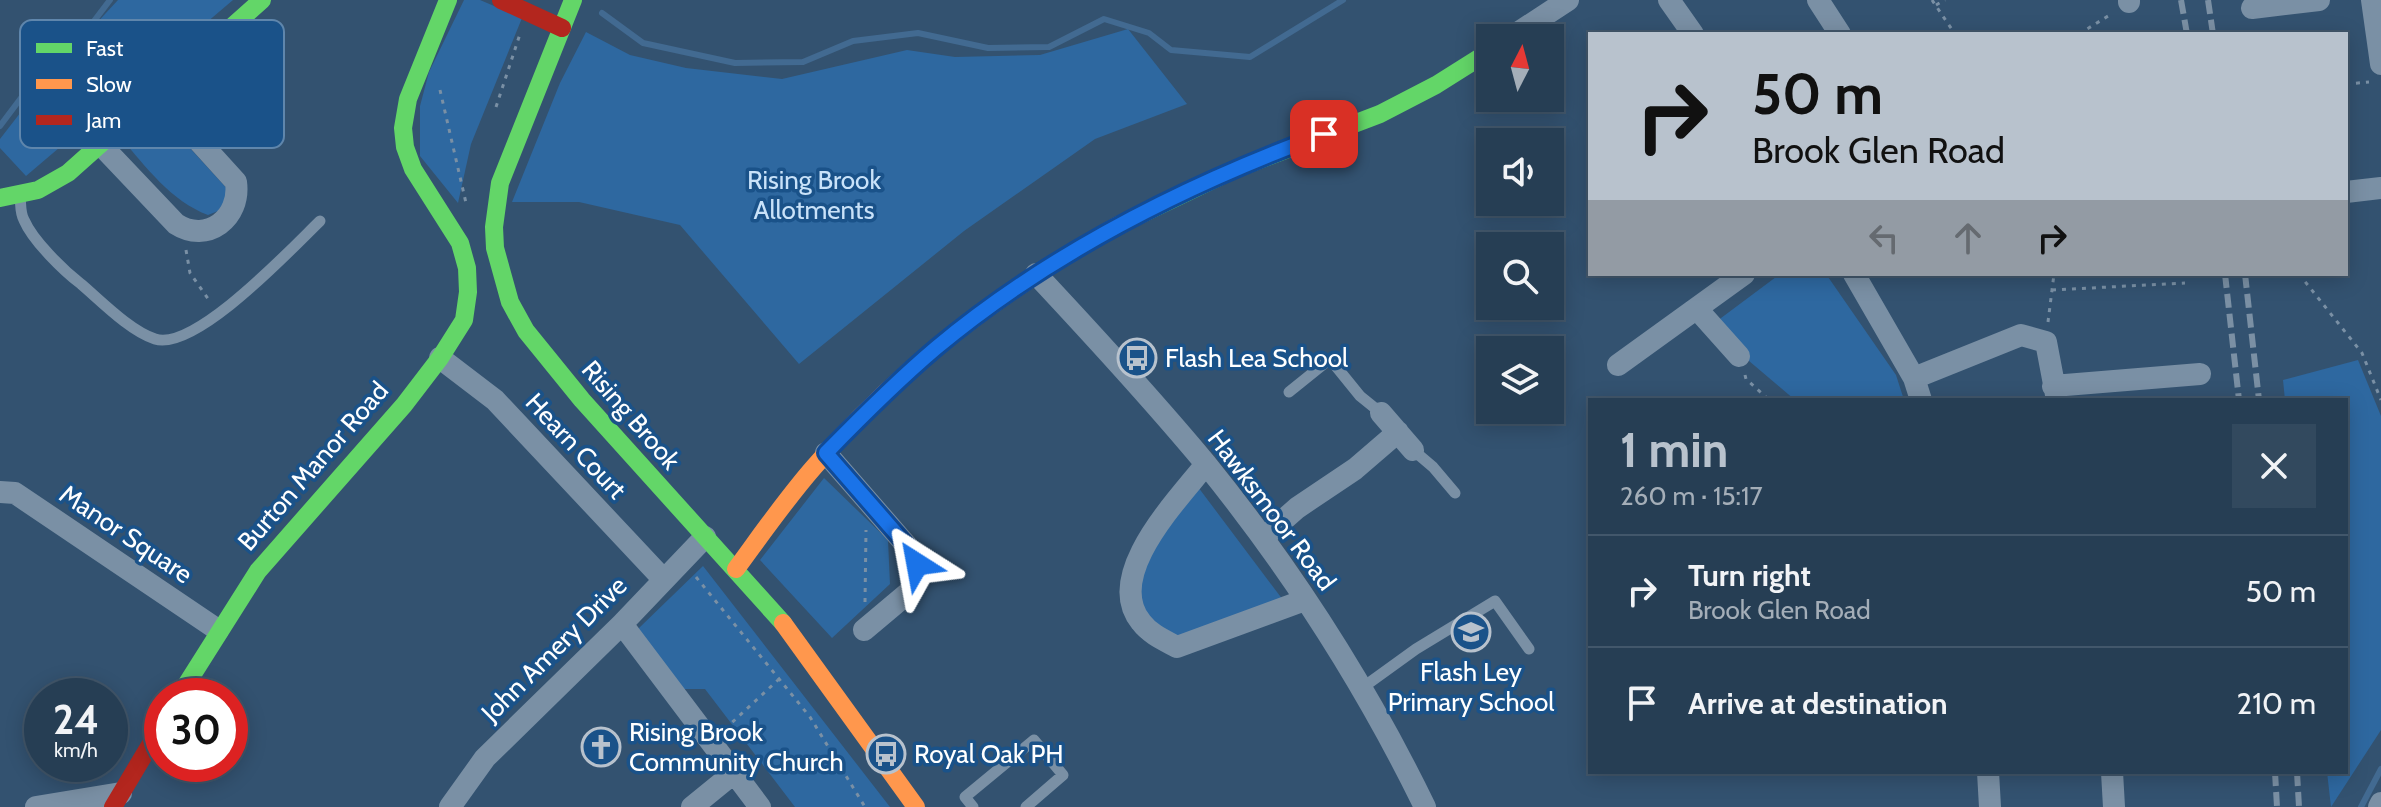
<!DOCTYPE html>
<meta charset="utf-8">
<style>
:root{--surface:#263e54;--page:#32495e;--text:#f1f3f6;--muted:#a4aeb8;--line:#42576b;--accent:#b8c2cd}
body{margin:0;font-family:Cabin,sans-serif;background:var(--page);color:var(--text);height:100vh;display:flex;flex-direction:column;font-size:30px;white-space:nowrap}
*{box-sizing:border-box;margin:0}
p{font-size:26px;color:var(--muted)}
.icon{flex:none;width:44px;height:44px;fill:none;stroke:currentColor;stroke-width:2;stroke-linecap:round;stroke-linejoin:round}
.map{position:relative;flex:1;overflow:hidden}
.side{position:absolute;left:1588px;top:398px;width:760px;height:376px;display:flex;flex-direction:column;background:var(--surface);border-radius:0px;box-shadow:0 4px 20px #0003,0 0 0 2px var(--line)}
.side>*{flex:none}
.top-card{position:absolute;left:1588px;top:32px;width:760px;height:244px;border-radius:0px;box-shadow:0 4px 20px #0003,0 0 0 2px var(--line);background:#b8c2cd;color:#111;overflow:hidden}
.needle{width:52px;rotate:6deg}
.buttons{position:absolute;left:1476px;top:24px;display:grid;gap:16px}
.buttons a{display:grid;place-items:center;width:88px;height:88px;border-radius:0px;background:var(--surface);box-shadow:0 4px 20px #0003,0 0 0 2px var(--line);font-size:40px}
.speed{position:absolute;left:24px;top:678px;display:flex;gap:16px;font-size:40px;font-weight:700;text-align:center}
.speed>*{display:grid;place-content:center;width:104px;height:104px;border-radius:50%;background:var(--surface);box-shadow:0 4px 20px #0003,0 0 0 2px var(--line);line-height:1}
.speed small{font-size:20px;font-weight:400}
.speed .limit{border:12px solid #d22;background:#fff;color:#111}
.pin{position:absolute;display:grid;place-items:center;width:68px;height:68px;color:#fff;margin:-34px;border-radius:16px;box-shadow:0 4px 12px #0006}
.me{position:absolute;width:88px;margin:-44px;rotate:326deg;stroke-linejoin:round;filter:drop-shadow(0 0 6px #0008)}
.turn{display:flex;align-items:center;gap:28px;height:168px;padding:0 32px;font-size:36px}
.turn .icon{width:104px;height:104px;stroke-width:2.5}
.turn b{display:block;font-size:56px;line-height:68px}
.lanes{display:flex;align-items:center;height:76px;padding:0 32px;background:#0003;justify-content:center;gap:40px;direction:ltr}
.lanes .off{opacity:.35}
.round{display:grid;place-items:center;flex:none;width:84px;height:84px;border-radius:0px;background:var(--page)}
.overview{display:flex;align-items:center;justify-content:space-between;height:136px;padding:0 32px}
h1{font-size:48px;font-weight:700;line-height:60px;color:var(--accent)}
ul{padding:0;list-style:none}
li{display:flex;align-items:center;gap:24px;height:112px;padding:0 32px;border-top:2px solid var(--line)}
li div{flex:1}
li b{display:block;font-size:30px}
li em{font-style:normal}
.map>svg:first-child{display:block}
.green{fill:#2e68a0}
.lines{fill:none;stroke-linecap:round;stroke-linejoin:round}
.stream{stroke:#426a91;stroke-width:6}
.path{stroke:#7a90a5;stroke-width:3;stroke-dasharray:4 6;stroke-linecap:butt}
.lane{stroke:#7a90a5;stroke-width:11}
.street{stroke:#7a90a5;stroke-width:22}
.fast{stroke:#63d668;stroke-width:18}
.slow{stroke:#ff974d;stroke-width:18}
.jam{stroke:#b3261e;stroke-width:18}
.rail{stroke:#7b90a4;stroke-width:6;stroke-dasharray:14 6;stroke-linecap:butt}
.route-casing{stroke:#114b97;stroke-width:20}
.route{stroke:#1a73e8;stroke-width:14}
.labels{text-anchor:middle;stroke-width:7;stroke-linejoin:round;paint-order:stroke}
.park-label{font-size:26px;fill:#c9e2f9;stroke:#1a5289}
.poi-label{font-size:26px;fill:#fff;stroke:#1a5289;text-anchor:start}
.street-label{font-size:26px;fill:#fff;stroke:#1a5289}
.key{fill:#1a5289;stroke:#5f86ac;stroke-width:2}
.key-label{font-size:22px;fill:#fff}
</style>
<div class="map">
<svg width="2381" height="807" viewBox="0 0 2381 807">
<rect width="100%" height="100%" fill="#335270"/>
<!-- green -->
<path class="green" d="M118,0H233L26,176L0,148V139L55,68Z
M464,0H480L522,18L471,144L458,203L420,156V106L429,72Z
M1128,29L1187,104L1095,139L964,231L799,364L680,225L579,202H512L560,83L586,32L630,55L686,68L782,79L907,50L955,57L1040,55Z
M155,110L231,193L218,211L208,215C171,201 146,167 121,138Z
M1780,274H1826L1896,375L1904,400H1795L1709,327Z
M2358,360L2381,416V730L2331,807L2327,772H2346V400H2285L2283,380Z
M824,478L888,540L890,584L832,638L760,560Z
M1198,487L1283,600C1257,611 1230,627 1203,635C1187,640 1169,637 1156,628C1102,589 1171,522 1198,487Z
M703,566L890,807H795L705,689H683L640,636L639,628Z"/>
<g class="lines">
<!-- stream -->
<path class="stream" d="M602,13L643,43L735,63L803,62L853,41L918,33L988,48L1049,47L1104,19L1149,33L1171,50L1250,57L1343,0
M0,126L36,78L91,25L110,0
M2361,807L2381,769"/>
<!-- path -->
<path class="path" d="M1932,0L1955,34
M1936,5L1945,0
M2079,34L2113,13
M2346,84L2369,82
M440,90L466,203
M496,107L520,34
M186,250L190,273L209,300
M2299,274L2362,353L2381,400
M2052,290L2185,283
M2048,322L2054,274
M1745,375L1746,379L1769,400
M696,577L810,717L865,807
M865,602L866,530
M725,729L778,680"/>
<!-- lane -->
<path class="lane" d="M20,196C21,205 20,213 24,220C33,241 63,270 81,284C101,301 130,331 155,339C195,352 291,249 320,221
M1289,392L1330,359L1360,396L1381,413
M1413,450L1433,467L1455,493
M1362,688L1416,649L1495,601L1529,649
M973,807L965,797L1034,740L1063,775L1026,807"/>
<!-- street -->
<path class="street" d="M1669,0L1693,34
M1818,0L1840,34
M2129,0V2
M2372,0L2381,64
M2252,8L2319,0
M1510,38L1568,0
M101,145L176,224C207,244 241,218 236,182L157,95
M2346,192L2381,188
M1036,274C1094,336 1152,399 1206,464C1291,569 1366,686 1425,807
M1854,274L1914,378L1921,400
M1697,309L1739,356
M440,358L495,400L664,580
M1618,365L1744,274
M1914,378L2021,335L2046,342L2057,400
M2053,386L2200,374
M1381,413L1413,450
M826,453L914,554L917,564L914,588L864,630
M1206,464C1178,500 1103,575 1141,622C1150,634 1164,640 1177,647L1305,600
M0,492L15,493L218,630
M1263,538L1297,508L1355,469L1398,432
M622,624L760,807
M1988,772L1990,807
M2112,772L2114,807
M36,807L121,793
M450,807L485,758L622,624L705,537
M692,807L735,772
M2379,807L2381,803"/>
<!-- fast -->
<path class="fast" d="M573,0L500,183L494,227L495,248L510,302L526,331L582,400L783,623
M0,198L38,190L68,173L262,0
M1119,225L1238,168L1380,114L1436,85L1490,51
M179,696L258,571L404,405L440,358L464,320L468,292L467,268L460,243L413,169L405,147L403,128L408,99L448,0"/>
<!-- slow -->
<path class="slow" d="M736,569C761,535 786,499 814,467C900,367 1005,288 1119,225
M783,623L916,807"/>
<!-- jam -->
<path class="jam" d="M501,0L562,28
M113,807L162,725"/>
<!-- rail -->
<path class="rail" d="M2181,0L2187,34
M2208,0L2213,34
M2225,274L2239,400
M2245,274L2259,400
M2275,772L2277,807
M2297,772L2299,807"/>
</g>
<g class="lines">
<defs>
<path id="route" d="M917,564L914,554L826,453C861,417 897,381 936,348C1051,252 1185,185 1324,134"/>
</defs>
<!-- route casing -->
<use href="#route" class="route-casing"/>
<!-- route -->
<use href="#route" class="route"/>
</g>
<!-- icons -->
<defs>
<symbol id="bus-ring" viewBox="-11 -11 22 22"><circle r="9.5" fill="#1a5289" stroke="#b8c2cd" stroke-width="1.5"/><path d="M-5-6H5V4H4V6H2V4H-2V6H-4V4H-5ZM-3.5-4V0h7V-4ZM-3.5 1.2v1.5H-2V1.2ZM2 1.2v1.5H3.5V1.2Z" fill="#b8c2cd"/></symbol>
<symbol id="school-ring" viewBox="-11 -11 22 22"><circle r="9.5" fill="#1a5289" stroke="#b8c2cd" stroke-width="1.5"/><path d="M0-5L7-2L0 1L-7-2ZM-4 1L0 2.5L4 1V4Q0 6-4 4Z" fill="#b8c2cd"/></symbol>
<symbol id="church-ring" viewBox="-11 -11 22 22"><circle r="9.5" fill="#1a5289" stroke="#b8c2cd" stroke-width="1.5"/><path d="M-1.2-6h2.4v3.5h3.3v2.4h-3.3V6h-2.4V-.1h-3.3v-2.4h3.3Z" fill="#b8c2cd"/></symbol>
</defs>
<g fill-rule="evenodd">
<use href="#bus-ring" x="1115" y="336" width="44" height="44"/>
<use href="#school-ring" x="1449" y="610" width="44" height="44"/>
<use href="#church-ring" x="579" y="725" width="44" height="44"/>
<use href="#bus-ring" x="864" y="732" width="44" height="44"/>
</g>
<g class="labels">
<!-- park labels -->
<g class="park-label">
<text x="814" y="189">Rising Brook<tspan x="814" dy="30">Allotments</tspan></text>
</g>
<!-- poi labels -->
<g class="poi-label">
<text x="1165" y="367">Flash Lea School</text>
<text x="1471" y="681" text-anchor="middle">Flash Ley<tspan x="1471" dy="30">Primary School</tspan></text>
<text x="629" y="741">Rising Brook<tspan x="629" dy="30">Community Church</tspan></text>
<text x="914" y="763">Royal Oak PH</text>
</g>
<!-- street labels -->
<g class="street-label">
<text transform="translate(631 415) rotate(49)" y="9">Rising Brook</text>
<text transform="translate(576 446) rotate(47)" y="9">Hearn Court</text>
<text transform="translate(313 466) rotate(-49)" y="9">Burton Manor Road</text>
<text transform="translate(1272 510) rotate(53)" y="9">Hawksmoor Road</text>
<text transform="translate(126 534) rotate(34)" y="9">Manor Square</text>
<text transform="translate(554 649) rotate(-45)" y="9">John Amery Drive</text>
</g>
</g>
<!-- legend -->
<rect x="20" y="20" width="264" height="128" rx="12" class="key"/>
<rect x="36" y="43" width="36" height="10" fill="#63d668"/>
<rect x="36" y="79" width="36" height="10" fill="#ff974d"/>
<rect x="36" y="115" width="36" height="10" fill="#b3261e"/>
<g class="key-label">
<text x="86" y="56">Fast</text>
<text x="86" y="92">Slow</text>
<text x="86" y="128">Jam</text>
</g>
</svg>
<div class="buttons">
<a><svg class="needle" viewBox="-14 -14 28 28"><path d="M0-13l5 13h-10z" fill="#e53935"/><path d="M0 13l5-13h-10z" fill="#a4aeb8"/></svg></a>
<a><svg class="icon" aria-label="sound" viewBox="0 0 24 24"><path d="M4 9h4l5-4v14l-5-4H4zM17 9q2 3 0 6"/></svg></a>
<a><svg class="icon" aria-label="search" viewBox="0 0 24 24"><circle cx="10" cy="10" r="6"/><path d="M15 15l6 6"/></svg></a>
<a><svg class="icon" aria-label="layers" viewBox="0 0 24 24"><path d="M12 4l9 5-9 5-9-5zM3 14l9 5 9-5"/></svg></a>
</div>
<div class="speed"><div>24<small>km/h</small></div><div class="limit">30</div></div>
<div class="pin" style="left:1324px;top:134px;background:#d93025"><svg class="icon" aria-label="arrive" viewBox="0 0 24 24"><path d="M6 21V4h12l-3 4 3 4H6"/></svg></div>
<svg class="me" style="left:917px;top:564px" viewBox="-20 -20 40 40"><path d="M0-17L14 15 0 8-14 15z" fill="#1a73e8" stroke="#fff" stroke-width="4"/></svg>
<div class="top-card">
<div class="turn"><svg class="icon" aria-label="right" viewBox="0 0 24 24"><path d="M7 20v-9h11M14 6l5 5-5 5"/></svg><div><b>50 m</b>Brook Glen Road</div></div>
<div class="lanes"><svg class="icon off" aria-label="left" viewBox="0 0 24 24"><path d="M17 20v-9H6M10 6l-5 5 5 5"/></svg><svg class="icon off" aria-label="ahead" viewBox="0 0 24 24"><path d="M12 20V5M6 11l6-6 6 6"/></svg><svg class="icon" aria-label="right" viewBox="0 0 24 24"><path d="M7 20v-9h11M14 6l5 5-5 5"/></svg></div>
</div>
<section class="side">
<div class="overview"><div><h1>1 min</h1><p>260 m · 15:17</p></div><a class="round"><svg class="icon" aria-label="close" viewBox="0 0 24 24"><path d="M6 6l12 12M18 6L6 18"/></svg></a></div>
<ul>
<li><svg class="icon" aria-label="right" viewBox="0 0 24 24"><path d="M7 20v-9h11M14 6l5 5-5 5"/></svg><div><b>Turn right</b><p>Brook Glen Road</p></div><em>50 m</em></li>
<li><svg class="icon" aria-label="arrive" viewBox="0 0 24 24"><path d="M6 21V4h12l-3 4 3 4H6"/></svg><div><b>Arrive at destination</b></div><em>210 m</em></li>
</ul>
</section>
</div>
